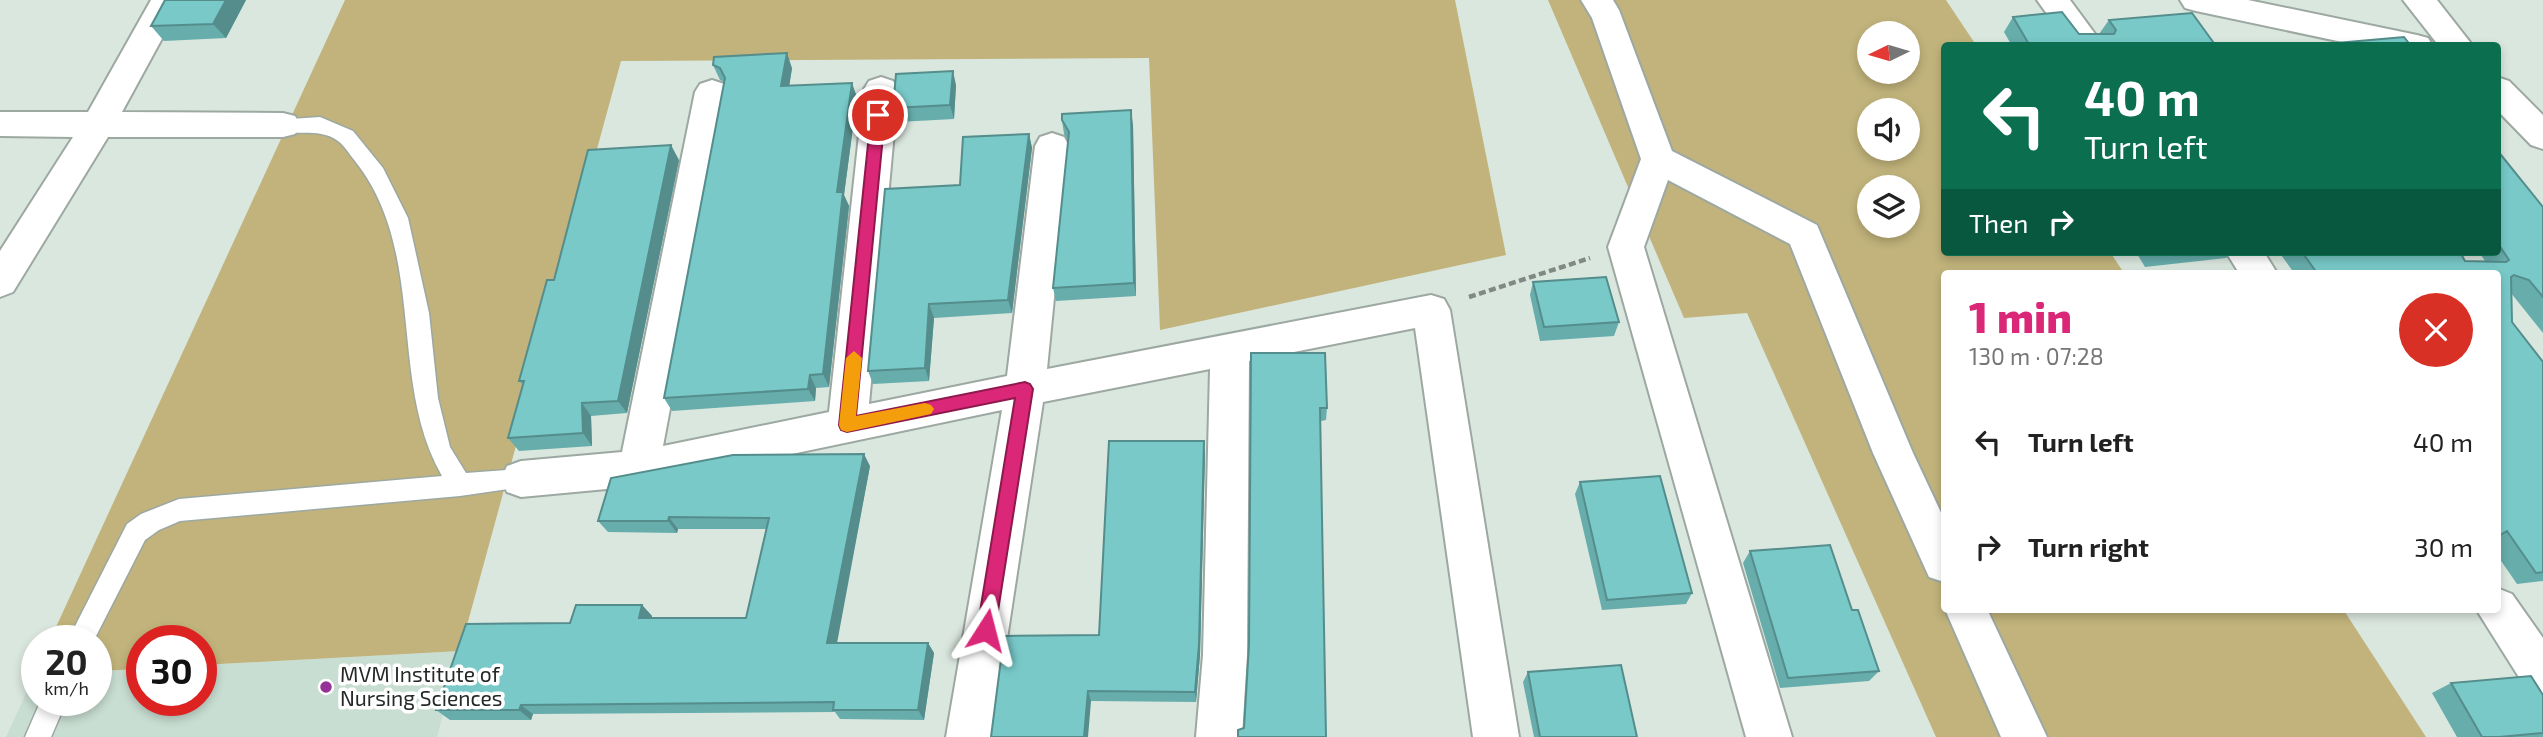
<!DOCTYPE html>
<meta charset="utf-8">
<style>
:root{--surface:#fff;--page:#f6f6f6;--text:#222;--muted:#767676;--accent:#db2777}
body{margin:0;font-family:"Exo 2",sans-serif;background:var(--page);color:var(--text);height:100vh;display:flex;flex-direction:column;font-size:26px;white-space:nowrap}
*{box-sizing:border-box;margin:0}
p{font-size:23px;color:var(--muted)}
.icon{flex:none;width:38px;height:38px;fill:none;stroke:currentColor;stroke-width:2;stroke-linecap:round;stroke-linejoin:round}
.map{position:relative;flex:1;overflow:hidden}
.panel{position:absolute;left:1941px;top:270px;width:560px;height:343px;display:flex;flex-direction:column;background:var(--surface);border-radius:7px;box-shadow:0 4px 10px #0003}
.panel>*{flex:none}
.guide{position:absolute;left:1941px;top:42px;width:560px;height:214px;border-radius:7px;box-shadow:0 4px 10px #0003;background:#0b6e4f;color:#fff;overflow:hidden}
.needle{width:46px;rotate:265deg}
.controls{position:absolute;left:1857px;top:21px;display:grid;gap:14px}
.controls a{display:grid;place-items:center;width:63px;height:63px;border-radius:50%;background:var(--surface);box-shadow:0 4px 10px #0003;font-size:35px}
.speed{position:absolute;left:21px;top:625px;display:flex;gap:14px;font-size:35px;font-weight:700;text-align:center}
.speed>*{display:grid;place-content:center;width:91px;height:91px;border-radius:50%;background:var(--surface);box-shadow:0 4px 10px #0003;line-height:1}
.speed small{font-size:18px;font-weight:400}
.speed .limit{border:10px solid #d22;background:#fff;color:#111}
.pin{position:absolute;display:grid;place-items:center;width:60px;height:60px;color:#fff;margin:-30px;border:4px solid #fff;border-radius:50%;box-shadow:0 2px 7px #0007}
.me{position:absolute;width:77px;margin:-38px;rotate:9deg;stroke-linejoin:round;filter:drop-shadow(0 0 5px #0008)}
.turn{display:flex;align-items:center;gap:24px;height:147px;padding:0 28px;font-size:32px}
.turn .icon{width:91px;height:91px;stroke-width:2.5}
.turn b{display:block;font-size:49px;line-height:60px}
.then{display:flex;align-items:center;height:66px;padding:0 28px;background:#0003;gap:14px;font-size:26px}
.round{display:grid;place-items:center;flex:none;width:74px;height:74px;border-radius:37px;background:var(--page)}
.overview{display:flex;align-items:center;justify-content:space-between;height:119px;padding:0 28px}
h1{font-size:42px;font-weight:800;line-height:52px;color:var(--accent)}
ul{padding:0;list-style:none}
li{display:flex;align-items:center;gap:21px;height:105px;padding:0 28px}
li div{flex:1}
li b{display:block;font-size:26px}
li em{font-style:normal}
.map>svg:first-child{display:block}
.built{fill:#c9ded2}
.green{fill:#c1b37b;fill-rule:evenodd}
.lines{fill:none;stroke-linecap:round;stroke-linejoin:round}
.lane-casing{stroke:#9ca8a1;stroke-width:3}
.street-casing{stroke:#9ca8a1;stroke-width:4}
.path{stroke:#808984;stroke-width:4.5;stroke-dasharray:7 3.5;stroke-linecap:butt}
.lane{fill:#fff;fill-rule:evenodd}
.street{fill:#fff;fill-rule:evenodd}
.wall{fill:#67adac}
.shaded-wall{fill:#548d8c}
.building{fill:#78c9c8;stroke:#548d8c;stroke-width:2}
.route{fill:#db2777;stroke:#8e194d;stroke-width:2}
.slow{fill:#f59e0b}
.poi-dot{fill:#963197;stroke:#fff;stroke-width:2.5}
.labels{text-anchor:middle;stroke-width:7;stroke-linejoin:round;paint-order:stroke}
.poi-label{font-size:21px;fill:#242927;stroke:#fff;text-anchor:start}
</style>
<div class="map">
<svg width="2543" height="737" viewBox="0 0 2543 737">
<rect width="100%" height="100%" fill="#dae7df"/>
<!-- built -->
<path class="built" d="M460,651L437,737H6L35,674L37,700H96V671L142,669V700H201V665Z"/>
<!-- green -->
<path class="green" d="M345,0H1455L1506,255L1160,330L1149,58L621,61L460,651L201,665V640H142V669L96,671V640H50Z
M1548,0H1946L1976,45L1944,46V252H2110L2124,273H1944V609H2343L2426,737H1936L1747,313L1684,318ZM1869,33H1908V72H1869ZM1869,110H1908V149H1869ZM1869,187H1908V226H1869Z"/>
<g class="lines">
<defs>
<path id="lane" d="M320,117L353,131L383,168L408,218L429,313L438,398L450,447L466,473L521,469L529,472L533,479L529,486L460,496L180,521L159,530L145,540L94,640H68L127,524L141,514L179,499L442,476C387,380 428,253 355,161C350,155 344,145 338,141C318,127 297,137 276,130L273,125L276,120Z
M41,700H67L51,737H25Z"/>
<path id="street" d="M151,0H183L122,112L283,113L295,116L300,125L295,134L283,137H108L13,292L0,297V251L73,137L0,136V112H88Z
M1581,0H1613L1619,10L1672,151L1817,225L1913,453L1944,519V582L1929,577L1873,453L1790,244L1668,180L1644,247L1792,737H1746L1608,247L1641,159L1592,18Z
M2037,0H2070L2104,46H2070Z
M2180,0H2248L2417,35L2428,38L2433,46H2361L2196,11L2185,8Z
M2403,0H2437L2473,46H2439Z
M881,77L893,81L898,89L869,404L1007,376L1035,146L1040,137L1052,133L1064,137L1069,146L1047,369L1431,295L1444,299L1450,310L1519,737H1473L1415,328L1249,361L1247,655L1242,737H1196L1203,655L1210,369L1043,402L992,737H946L1002,410L639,486L521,497L507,492L501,479L507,466L521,461L622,452L695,92L700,84L712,80L724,84L729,92L663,446L829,412L864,89L869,81Z
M2497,77L2509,81L2543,115V149L2531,145L2497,110Z
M2226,252H2264L2277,273H2239Z
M2497,588L2512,594L2543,638V696L2527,690L2476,609H2497Z
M1944,607L1987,609L2047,737H2001Z"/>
</defs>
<!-- lane casing -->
<use href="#lane" class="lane-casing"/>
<!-- street casing -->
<use href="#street" class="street-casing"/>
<!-- path -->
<path class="path" d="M1469,297L1590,258"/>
<!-- lane -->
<use href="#lane" class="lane"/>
<!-- street -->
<use href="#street" class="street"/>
</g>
<!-- wall -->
<path class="wall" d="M246,0L226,38L164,41L151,26Z
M2013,17L2079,34H2099L2109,20L2216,46H2012L2004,32Z
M713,65L792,68L789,86L857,97L844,195L849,206L829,387L816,388L815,401L672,411L664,398L724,82L720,80Z
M956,85L954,119L898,122L893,108Z
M1062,120L1133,125L1136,296L1056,301L1053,288L1068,141L1064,134Z
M1029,134L1032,148L1012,313L934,318L929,381L873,384L868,371L960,185Z
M2497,150L2543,207V333L2511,293L2512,322L2543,362V581L2517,584L2497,555V273H2294L2279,252H2460L2465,261H2485L2479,252H2497Z
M679,160L627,413L591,416L592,446L519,451L508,438L523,385L519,381L554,280Z
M2136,252H2232L2226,258L2145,267Z
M1533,282L1619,322L1614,336L1540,341L1530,295Z
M1251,353L1327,408L1326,420L1321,421L1244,728L1249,645Z
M1205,453L1200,655L1196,702L1091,701L991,737L1099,635Z
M870,466L836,643H928L934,653L924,720L840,719L835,712L533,714L531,720H450L436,710L570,623L642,605L652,616V618H746L766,529H678L677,533L608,532L598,521Z
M1580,482L1692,593L1686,604L1602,610L1575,494Z
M1750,551L1852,610L1879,671L1869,681L1780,688L1743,563Z
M2372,609H2405L2374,613Z
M1528,672L1637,737H1534L1523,682Z
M2451,683L2543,695V737H2457L2432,693Z"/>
<!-- shaded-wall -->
<path class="shaded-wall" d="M226,0H246L226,38L213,24Z
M787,53L792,68L787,101L781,86Z
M953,71L956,85L954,119L950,105Z
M852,83L857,97L844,195L849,206L829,387L823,374L837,192Z
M1131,110L1133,125L1136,296L1134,283Z
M1029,134L1032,148L1012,313L1008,300Z
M671,145L679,160L627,413L618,401Z
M929,304L934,318L929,381L925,368Z
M810,375L816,388L815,401L808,389Z
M582,403L591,416L592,446L583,433Z
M1204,441L1205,453L1200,655L1196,702L1195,692Z
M864,454L870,466L835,654L827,643Z
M669,517L678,529L677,533L668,521Z
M642,605L652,616L649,629L639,618Z
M928,643L934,653L924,720L918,710Z
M1088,691L1091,701L1088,737H1084Z
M521,705L533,714L531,720L519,710Z"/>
<!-- building -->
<path class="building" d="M165,0H226L213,24L151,26Z
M2062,12L2079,34H2114L2116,30L2109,20L2192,13L2216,46H2030L2013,17Z
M2404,37L2411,46H2302Z
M787,53L781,86L852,83L837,192H843L823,374L810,375L808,389L664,398L725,78L720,68L713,65L714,57Z
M953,71L950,105L893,108L896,74Z
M1131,110L1134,283L1053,288L1069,132L1062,120V114Z
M1029,134L1008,300L929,304L925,368L868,371L885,189L960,185L963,137Z
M671,145L618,401L582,403L583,433L508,438L524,381H519L547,280H554L588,150Z
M2497,150L2543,207V297L2529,280L2514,275L2511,277L2512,322L2543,362V572L2536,573L2507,531L2497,537V273H2317L2302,252H2460L2465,261L2506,262L2509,260L2497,242Z
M1606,277L1619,322L1544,327L1533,282Z
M1251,353H1325L1327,408H1320L1326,737H1238V730L1244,728L1249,645Z
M1109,441H1204L1199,644L1195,692L1088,691L1084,737H991L1004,636L1099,635Z
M864,454L827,643H928L918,710H833L834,702L521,705L519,710H436L466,624L570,623L576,605H642L639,618H746L769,518L669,517L668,521H598L611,478L733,455Z
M1660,476L1692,593L1607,600L1580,482Z
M1830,545L1852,610H1858L1879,671L1788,678L1750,551Z
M1621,665L1637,737H1540L1528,672Z
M2531,676L2543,695V733L2499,737H2482L2451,683Z"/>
<!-- route -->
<path class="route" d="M878,110L885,115L856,416L1025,382L1030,384L1033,389L995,630L992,636L986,638L980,636L977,630L1015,398L847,432L841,430L839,425L871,115Z"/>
<!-- slow -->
<path class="slow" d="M854,351L862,358L856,416L925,403L931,405L934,409L931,414L847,432L841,430L839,425L846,358Z"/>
<!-- markers -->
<circle class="poi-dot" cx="326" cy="687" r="7"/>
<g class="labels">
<!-- poi labels -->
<g class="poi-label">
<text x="340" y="682">MVM Institute of<tspan x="340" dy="24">Nursing Sciences</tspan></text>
</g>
</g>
</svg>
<div class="controls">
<a><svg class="needle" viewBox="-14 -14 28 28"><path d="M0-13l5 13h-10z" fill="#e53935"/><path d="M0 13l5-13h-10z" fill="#767676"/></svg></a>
<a><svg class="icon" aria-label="sound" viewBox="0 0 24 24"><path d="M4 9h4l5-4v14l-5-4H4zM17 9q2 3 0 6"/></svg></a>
<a><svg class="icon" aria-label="layers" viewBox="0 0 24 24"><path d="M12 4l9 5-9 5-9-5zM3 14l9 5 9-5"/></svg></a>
</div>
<div class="speed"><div>20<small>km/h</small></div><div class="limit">30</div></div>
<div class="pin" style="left:878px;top:115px;background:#d93025"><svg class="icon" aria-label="arrive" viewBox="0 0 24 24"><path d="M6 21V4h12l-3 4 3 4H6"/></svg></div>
<svg class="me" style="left:986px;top:630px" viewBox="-20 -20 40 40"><path d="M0-17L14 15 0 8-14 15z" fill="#db2777" stroke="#fff" stroke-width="4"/></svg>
<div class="guide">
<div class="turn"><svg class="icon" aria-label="left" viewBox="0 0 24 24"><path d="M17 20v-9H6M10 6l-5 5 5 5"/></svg><div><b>40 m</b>Turn left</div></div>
<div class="then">Then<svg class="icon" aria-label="right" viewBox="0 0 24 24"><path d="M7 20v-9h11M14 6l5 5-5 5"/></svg></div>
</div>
<section class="panel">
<div class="overview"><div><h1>1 min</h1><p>130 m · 07:28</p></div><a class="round" style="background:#d93025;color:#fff"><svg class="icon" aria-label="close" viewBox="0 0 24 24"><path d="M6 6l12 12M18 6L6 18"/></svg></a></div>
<ul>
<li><svg class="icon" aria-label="left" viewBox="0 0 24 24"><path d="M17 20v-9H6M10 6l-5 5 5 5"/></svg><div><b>Turn left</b></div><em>40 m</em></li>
<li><svg class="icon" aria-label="right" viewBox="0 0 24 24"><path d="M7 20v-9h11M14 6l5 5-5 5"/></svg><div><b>Turn right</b></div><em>30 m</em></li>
</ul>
</section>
</div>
